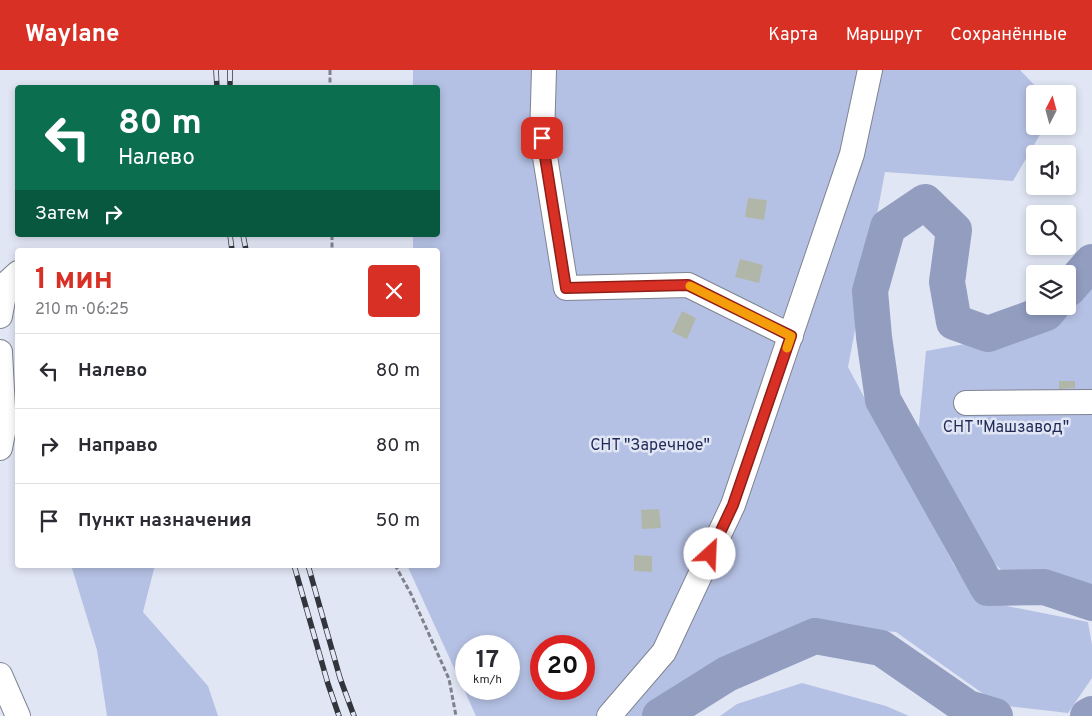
<!DOCTYPE html>
<html lang="ru">
<meta charset="utf-8">
<style>
:root{--surface:#fff;--page:#f2f2f3;--text:#2b2b33;--muted:#7c7c81;--line:#e1e1e2;--accent:#d93025}
body{margin:0;font-family:Overpass,sans-serif;background:var(--page);color:var(--text);height:100vh;display:flex;flex-direction:column;font-size:19px;white-space:nowrap}
*{box-sizing:border-box;margin:0}
p{font-size:16px;color:var(--muted)}
.icon{flex:none;width:28px;height:28px;fill:none;stroke:currentColor;stroke-width:2;stroke-linecap:round;stroke-linejoin:round}
.map{position:relative;flex:1;overflow:hidden}
.drawer{position:absolute;left:15px;top:178px;width:425px;height:320px;display:flex;flex-direction:column;background:var(--surface);border-radius:5px;box-shadow:0 2px 8px #0003}
.drawer>*{flex:none}
.top-card{position:absolute;left:15px;top:15px;width:425px;height:152px;border-radius:5px;box-shadow:0 2px 8px #0003;background:#0b6e4f;color:#fff;overflow:hidden}
.needle{width:32px;rotate:6deg}
.buttons{position:absolute;left:1026px;top:15px;display:grid;gap:10px}
.buttons a{display:grid;place-items:center;width:50px;height:50px;border-radius:5px;background:var(--surface);box-shadow:0 2px 8px #0003;font-size:25px}
.speed{position:absolute;left:455px;top:565px;display:flex;gap:10px;font-size:25px;font-weight:700;text-align:center}
.speed>*{display:grid;place-content:center;width:65px;height:65px;border-radius:50%;background:var(--surface);box-shadow:0 2px 8px #0003;line-height:1}
.speed small{font-size:12px;font-weight:400}
.speed .limit{border:8px solid #d22;background:#fff;color:#111}
.pin{position:absolute;display:grid;place-items:center;width:42px;height:42px;color:#fff;margin:-21px;border-radius:10px;box-shadow:0 2px 8px #0006}
.me{position:absolute;width:55px;margin:-28px;rotate:25deg;stroke-linejoin:round;filter:drop-shadow(0 0 4px #0008)}
.turn{display:flex;align-items:center;gap:18px;height:105px;padding:0 20px;font-size:22px}
.turn .icon{width:65px;height:65px;stroke-width:2.5}
.turn b{display:block;font-size:35px;line-height:42px}
.then{display:flex;align-items:center;height:48px;padding:0 20px;background:#0003;gap:10px;font-size:19px}
.round{display:grid;place-items:center;flex:none;width:52px;height:52px;border-radius:5px;background:var(--page)}
.head{display:flex;align-items:center;justify-content:space-between;height:85px;padding:0 20px}
h1{font-size:30px;font-weight:700;line-height:38px;color:var(--accent)}
ul{padding:0;list-style:none}
li{display:flex;align-items:center;gap:15px;height:75px;padding:0 20px;border-top:1px solid var(--line)}
li div{flex:1}
li b{display:block;font-size:19px}
li em{font-style:normal}
header{display:flex;align-items:center;gap:30px;box-sizing:border-box;height:70px;padding:0 25px;background:var(--accent);color:#fff}
header strong{font-size:24px}
nav{display:flex;gap:28px;margin-inline-start:auto;font-size:18px}
.map>svg:first-child{display:block}
.green{fill:#b5c1e4;fill-rule:evenodd}
.lines{fill:none;stroke-linecap:round;stroke-linejoin:round}
.river{stroke:#929dc0;stroke-width:36}
.building{fill:#b1b7a8}
.minor-casing{stroke:#7f8491;stroke-width:26}
.path{stroke:#7f828c;stroke-width:3;stroke-dasharray:5 2.5;stroke-linecap:butt}
.minor{stroke:#fff;stroke-width:24}
.rail-casing{stroke:#33353c;stroke-width:5.5}
.rail{stroke:#e1e6f5;stroke-width:4;stroke-dasharray:11;stroke-linecap:butt}
.route-casing{stroke:#8d1f18;stroke-width:12}
.route{stroke:#d93025;stroke-width:9}
.slow{stroke:#f59e0b;stroke-width:9}
.labels{text-anchor:middle;stroke-width:5;stroke-linejoin:round;paint-order:stroke}
.park-label{font-size:16px;fill:#1f2956;stroke:#e1e6f5}
</style>
<header>
<strong>Waylane</strong>
<nav><a>Карта</a><a>Маршрут</a><a>Сохранённые</a></nav>
</header>
<div class="map">
<svg width="1092" height="646" viewBox="0 0 1092 646">
<rect width="100%" height="100%" fill="#e1e6f5"/>
<!-- green -->
<path class="green" d="M413,0H1020L1043,24H1035V56H1045L1013,111L885,102L848,297L954,495L976,530L1088,552L1092,575V608L1068,643L999,635L896,562L815,555L715,592L646,646H476L407,495H438V180H413V165H438V18L413,17ZM466,576H509V619H466ZM541,576H584V619H541Z
M1092,204V514L1002,501L970,468L917,375L926,281L1049,259Z
M71,495H155L143,542L208,616L218,646H107L97,580Z
M802,613L886,636L909,646H720L737,634Z"/>
<g class="lines">
<!-- river -->
<path class="river" d="M1068,219L1092,192
M1052,236L1046,243L988,264L954,252L947,212L954,160L925,132L888,157L870,221L874,267L883,330L988,518L1044,517L1092,533
M660,646L727,604L815,566L881,578L968,638L995,646
M1088,646L1092,644"/>
</g>
<!-- building -->
<path class="building" d="M748,128L767,130L764,150L745,147Z
M740,189L763,195L759,213L735,207Z
M682,241L696,248L687,269L672,262Z
M1059,311H1075V318L1059,319Z
M659,439L661,458L642,459L641,440Z
M634,485L652,486V502L634,501Z"/>
<g class="lines">
<defs>
<path id="minor" d="M544,0L542,68L566,218L688,215L791,266
M0,246L6,214L18,203
M0,282L4,358L0,378
M966,333L1092,332
M0,605L18,646
M609,646L664,582L733,435L852,84L870,0"/>
</defs>
<!-- minor casing -->
<use href="#minor" class="minor-casing"/>
<!-- path -->
<path class="path" d="M330,0V18
M332,165V180
M395,495L411,524L449,609L456,646"/>
<!-- minor -->
<use href="#minor" class="minor"/>
<defs>
<path id="rail" d="M216,0L217,18
M230,0V18
M230,165L232,180
M243,165L246,180
M294,495L328,614L339,646
M308,495L340,608L354,646"/>
</defs>
<!-- rail casing -->
<use href="#rail" class="rail-casing"/>
<!-- rail -->
<use href="#rail" class="rail"/>
</g>
<g class="lines">
<defs>
<path id="route" d="M542,68L566,218L688,215L791,266L733,435L710,484"/>
</defs>
<!-- route casing -->
<use href="#route" class="route-casing"/>
<!-- route -->
<use href="#route" class="route"/>
<!-- slow -->
<path class="slow" d="M690,216L791,266L787,278"/>
</g>
<g class="labels">
<!-- park labels -->
<g class="park-label">
<text x="1006" y="362">СНТ "Машзавод"</text>
<text x="650" y="380">СНТ "Заречное"</text>
</g>
</g>
</svg>
<div class="buttons">
<a><svg class="needle" viewBox="-14 -14 28 28"><path d="M0-13l5 13h-10z" fill="#e53935"/><path d="M0 13l5-13h-10z" fill="#7c7c81"/></svg></a>
<a><svg class="icon" aria-label="sound" viewBox="0 0 24 24"><path d="M4 9h4l5-4v14l-5-4H4zM17 9q2 3 0 6"/></svg></a>
<a><svg class="icon" aria-label="search" viewBox="0 0 24 24"><circle cx="10" cy="10" r="6"/><path d="M15 15l6 6"/></svg></a>
<a><svg class="icon" aria-label="layers" viewBox="0 0 24 24"><path d="M12 4l9 5-9 5-9-5zM3 14l9 5 9-5"/></svg></a>
</div>
<div class="speed"><div>17<small>km/h</small></div><div class="limit">20</div></div>
<div class="pin" style="left:542px;top:68px;background:#d93025"><svg class="icon" aria-label="arrive" viewBox="0 0 24 24"><path d="M6 21V4h12l-3 4 3 4H6"/></svg></div>
<svg class="me" style="left:710px;top:484px" viewBox="-20 -20 40 40"><circle r="19" fill="#fff"/><path d="M0-13L10 11 0 6-10 11z" fill="#d93025"/></svg>
<div class="top-card">
<div class="turn"><svg class="icon" aria-label="left" viewBox="0 0 24 24"><path d="M17 20v-9H6M10 6l-5 5 5 5"/></svg><div><b>80 m</b>Налево</div></div>
<div class="then">Затем<svg class="icon" aria-label="right" viewBox="0 0 24 24"><path d="M7 20v-9h11M14 6l5 5-5 5"/></svg></div>
</div>
<section class="drawer">
<div class="head"><div><h1>1 мин</h1><p>210 m · 06:25</p></div><a class="round" style="background:#d93025;color:#fff"><svg class="icon" aria-label="close" viewBox="0 0 24 24"><path d="M6 6l12 12M18 6L6 18"/></svg></a></div>
<ul>
<li><svg class="icon" aria-label="left" viewBox="0 0 24 24"><path d="M17 20v-9H6M10 6l-5 5 5 5"/></svg><div><b>Налево</b></div><em>80 m</em></li>
<li><svg class="icon" aria-label="right" viewBox="0 0 24 24"><path d="M7 20v-9h11M14 6l5 5-5 5"/></svg><div><b>Направо</b></div><em>80 m</em></li>
<li><svg class="icon" aria-label="arrive" viewBox="0 0 24 24"><path d="M6 21V4h12l-3 4 3 4H6"/></svg><div><b>Пункт назначения</b></div><em>50 m</em></li>
</ul>
</section>
</div>
